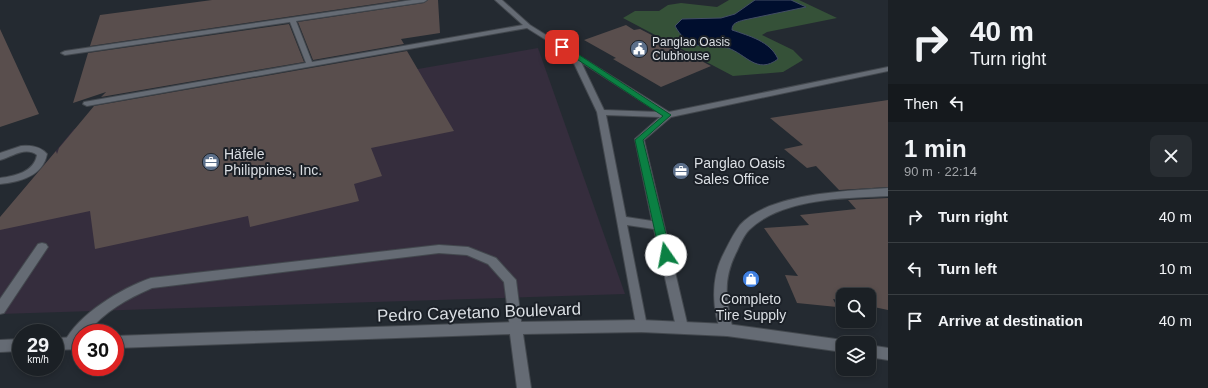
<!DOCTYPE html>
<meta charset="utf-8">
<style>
:root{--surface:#1b2025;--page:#282d32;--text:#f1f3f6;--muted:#a0a3a7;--line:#393e42}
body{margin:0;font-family:Arial,sans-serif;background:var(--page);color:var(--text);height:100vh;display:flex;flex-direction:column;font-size:15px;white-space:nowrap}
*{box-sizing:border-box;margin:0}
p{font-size:13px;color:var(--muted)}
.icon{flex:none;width:22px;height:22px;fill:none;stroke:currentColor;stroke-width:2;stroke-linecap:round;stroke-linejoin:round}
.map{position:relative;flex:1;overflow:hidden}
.details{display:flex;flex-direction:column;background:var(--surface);width:320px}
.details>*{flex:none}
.banner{background:#1b2025;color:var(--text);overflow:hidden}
.controls{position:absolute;left:836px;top:288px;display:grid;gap:8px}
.controls a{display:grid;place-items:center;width:40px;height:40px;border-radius:8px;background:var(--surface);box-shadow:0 2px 6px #0003,0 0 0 1px var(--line);font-size:20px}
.speed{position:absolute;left:12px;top:324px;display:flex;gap:8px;font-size:20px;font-weight:700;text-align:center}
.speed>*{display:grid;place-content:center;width:52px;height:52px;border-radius:50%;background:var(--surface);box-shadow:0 2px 6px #0003,0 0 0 1px var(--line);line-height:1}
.speed small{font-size:10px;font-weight:400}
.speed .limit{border:6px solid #d22;background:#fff;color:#111}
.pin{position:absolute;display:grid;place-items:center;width:34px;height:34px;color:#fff;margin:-17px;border-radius:8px;box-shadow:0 2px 6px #0006}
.me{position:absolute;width:44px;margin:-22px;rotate:348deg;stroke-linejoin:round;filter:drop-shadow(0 0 3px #0008)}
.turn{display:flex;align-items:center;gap:14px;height:84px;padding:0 16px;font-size:18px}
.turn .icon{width:52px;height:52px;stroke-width:2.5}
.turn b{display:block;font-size:28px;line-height:34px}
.then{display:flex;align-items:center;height:38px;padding:0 16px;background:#0003;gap:8px;font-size:15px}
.round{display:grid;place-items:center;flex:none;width:42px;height:42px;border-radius:8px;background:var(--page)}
.headline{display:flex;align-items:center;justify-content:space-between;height:68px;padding:0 16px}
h1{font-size:24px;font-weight:600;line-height:30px}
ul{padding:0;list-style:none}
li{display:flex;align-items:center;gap:12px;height:52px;padding:0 16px;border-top:1px solid var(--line)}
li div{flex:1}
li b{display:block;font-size:15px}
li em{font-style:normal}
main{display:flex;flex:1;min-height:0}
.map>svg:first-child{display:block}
.industrial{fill:#352d3d}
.green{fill:#355138}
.water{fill:#000e2e;stroke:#424d65}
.building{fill:#594e4d}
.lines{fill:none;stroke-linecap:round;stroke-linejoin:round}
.service-casing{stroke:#43484e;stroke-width:2}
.minor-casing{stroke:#43484e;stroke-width:2}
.secondary-casing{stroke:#43484e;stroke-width:2}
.service{fill:#656b74;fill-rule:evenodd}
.minor{fill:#656b74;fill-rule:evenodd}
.secondary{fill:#656b74;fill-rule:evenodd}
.route{fill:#0b8043;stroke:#07532c}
.labels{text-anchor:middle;stroke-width:4;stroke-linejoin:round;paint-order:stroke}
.far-poi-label{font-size:12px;fill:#dbdfe4;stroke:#1b2027;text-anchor:start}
.poi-label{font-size:14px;fill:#dbdfe4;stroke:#1b2027;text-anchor:start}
.near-street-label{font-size:17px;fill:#dbdfe4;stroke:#1b2027}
</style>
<main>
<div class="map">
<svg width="888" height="388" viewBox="0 0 888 388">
<rect width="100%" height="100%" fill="#242a31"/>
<!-- industrial -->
<path class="industrial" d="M538,48L625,294L0,314V218L74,129Z"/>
<!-- green -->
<path class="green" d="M729,0H799L837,18L767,32L762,35L793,50L803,60L783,72L733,76L623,18L635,11H659L668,5L681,3L717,7Z"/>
<!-- water -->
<path class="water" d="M755,0H791L806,7L744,20C737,22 732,23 732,30C749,36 770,41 778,59C757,75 746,54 728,48C725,47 720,48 716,47C695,46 686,45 675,26L682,19L721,18L735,14Z"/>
<!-- building -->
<path class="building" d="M212,0H402L90,46L100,15Z
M428,0H438L440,33L401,39L404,44L313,60L298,22L424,3Z
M289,24L304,62L101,97L106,92L73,103L88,53Z
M626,25L634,30L640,29L711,66L661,87L613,59L616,58L584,40Z
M0,29L39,114L0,127Z
M407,51L454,131L371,148L382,176L354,184L359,201L250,227L248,216L95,249L90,211L0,230V217L56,151L57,154L59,148L94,106Z
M888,100V187L839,190L816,166L807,168L784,149L803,145L770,118Z
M888,198V310L869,306V295H843V301L833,299L837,307L797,303L785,275L798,276L764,228L809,225L800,215L856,209L848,200Z"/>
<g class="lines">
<defs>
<path id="service" d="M21,146C31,145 40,146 47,154C43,176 20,182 0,184V178C15,176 34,172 37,155C25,146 12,157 0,160V153Z
M42,243L46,244L48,247L4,313L0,314V299L38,244Z
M439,245L468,247L496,258L516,280L522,328L520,332L516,334L512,332L510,328L504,282L488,264L467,255L439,253L152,288C127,299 105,311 87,333H81C81,341 79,346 71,349L66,347L64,343C78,314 122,288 151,278Z"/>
<path id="minor" d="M412,0H427L424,2L296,21L312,62L523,25L495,0H502L530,25L669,112L888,67V71L671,117L644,140L688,327L686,331L682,333L678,331L676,327L654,229L627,225L647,326L645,330L641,332L637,330L597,112L570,55L527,28L87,106L83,104L84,102L306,63L290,22L65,55L61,53L65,51ZM581,62L658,112L604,110ZM606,115L660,117L635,139L652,221L626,217Z
M888,188V196C845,198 782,198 749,230C744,235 740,244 737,251C722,280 726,300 733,330L732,334L727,336L722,334C712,311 711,280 722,257C727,247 733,234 740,225C769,193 847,191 888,188Z"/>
<path id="secondary" d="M641,320L727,324L843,340L848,343H843V352L727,336L641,332L523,334L531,388H517L510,334L115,348V336L516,322Z
M81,337V349L55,350V338Z
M21,339V351L0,352V340Z
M869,345L888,348V360L869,357Z"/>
</defs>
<!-- service casing -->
<use href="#service" class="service-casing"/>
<!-- minor casing -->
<use href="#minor" class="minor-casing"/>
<!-- secondary casing -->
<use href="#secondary" class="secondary-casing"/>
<!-- service -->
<use href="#service" class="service"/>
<!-- minor -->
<use href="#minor" class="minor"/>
<!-- secondary -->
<use href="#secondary" class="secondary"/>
</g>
<!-- route -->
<path class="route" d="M560,45H564L671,115L643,140L671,255L669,258H662L660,255L635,140L663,116L560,48Z"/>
<!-- icons -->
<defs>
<symbol id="civic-disc" viewBox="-11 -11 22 22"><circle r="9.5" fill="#5c6f8a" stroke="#1b2027"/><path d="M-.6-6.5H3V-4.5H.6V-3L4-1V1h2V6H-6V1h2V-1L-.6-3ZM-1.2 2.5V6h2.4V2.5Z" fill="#fff"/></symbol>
<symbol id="office-disc" viewBox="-11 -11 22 22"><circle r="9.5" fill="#5c6f8a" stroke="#1b2027"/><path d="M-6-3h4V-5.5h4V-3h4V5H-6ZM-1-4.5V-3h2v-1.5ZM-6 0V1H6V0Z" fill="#fff"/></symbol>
<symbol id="shop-disc" viewBox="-11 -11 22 22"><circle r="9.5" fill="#3f7fe0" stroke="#1b2027"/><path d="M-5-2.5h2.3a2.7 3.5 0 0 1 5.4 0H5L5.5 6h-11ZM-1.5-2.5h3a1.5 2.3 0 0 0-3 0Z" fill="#fff"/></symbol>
</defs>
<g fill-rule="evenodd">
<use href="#civic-disc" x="629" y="39" width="20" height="20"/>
<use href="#office-disc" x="201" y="152" width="20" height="20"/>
<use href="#office-disc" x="671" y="161" width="20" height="20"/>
<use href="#shop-disc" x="741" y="269" width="20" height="20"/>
</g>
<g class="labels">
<!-- far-poi labels -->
<g class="far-poi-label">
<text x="652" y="46">Panglao Oasis<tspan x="652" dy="14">Clubhouse</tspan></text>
</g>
<!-- poi labels -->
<g class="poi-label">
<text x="224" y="159">Häfele<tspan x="224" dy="16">Philippines, Inc.</tspan></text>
<text x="694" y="168">Panglao Oasis<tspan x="694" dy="16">Sales Office</tspan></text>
<text x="751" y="304" text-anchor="middle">Completo<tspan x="751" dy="16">Tire Supply</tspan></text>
</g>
<!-- near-street labels -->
<g class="near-street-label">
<text transform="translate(479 312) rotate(-2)" y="6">Pedro Cayetano Boulevard</text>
</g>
</g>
</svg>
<div class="controls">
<a><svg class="icon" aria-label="search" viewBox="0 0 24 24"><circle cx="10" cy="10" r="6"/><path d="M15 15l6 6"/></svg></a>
<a><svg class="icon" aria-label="layers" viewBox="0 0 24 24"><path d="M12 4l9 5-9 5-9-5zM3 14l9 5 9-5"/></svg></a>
</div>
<div class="speed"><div>29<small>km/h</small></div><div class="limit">30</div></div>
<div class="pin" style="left:562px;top:47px;background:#d93025"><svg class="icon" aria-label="arrive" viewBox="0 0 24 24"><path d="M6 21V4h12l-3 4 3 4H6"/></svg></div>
<svg class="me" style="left:666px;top:255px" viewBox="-20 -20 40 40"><circle r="19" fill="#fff"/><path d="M0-13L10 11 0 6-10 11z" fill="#0b8043"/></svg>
</div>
<section class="details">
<div class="banner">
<div class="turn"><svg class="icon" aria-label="right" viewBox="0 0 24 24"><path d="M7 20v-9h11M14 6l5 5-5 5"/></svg><div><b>40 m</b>Turn right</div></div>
<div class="then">Then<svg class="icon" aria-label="left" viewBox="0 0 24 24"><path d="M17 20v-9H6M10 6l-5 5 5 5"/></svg></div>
</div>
<div class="headline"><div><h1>1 min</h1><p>90 m · 22:14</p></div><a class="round"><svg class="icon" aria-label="close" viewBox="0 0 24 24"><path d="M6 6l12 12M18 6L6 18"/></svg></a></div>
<ul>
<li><svg class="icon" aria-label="right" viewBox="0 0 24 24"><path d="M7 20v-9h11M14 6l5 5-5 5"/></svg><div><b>Turn right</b></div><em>40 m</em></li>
<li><svg class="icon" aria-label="left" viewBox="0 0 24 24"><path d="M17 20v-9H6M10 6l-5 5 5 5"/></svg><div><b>Turn left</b></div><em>10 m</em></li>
<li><svg class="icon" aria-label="arrive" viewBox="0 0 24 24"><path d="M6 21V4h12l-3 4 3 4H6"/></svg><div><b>Arrive at destination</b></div><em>40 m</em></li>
</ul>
</section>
</main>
